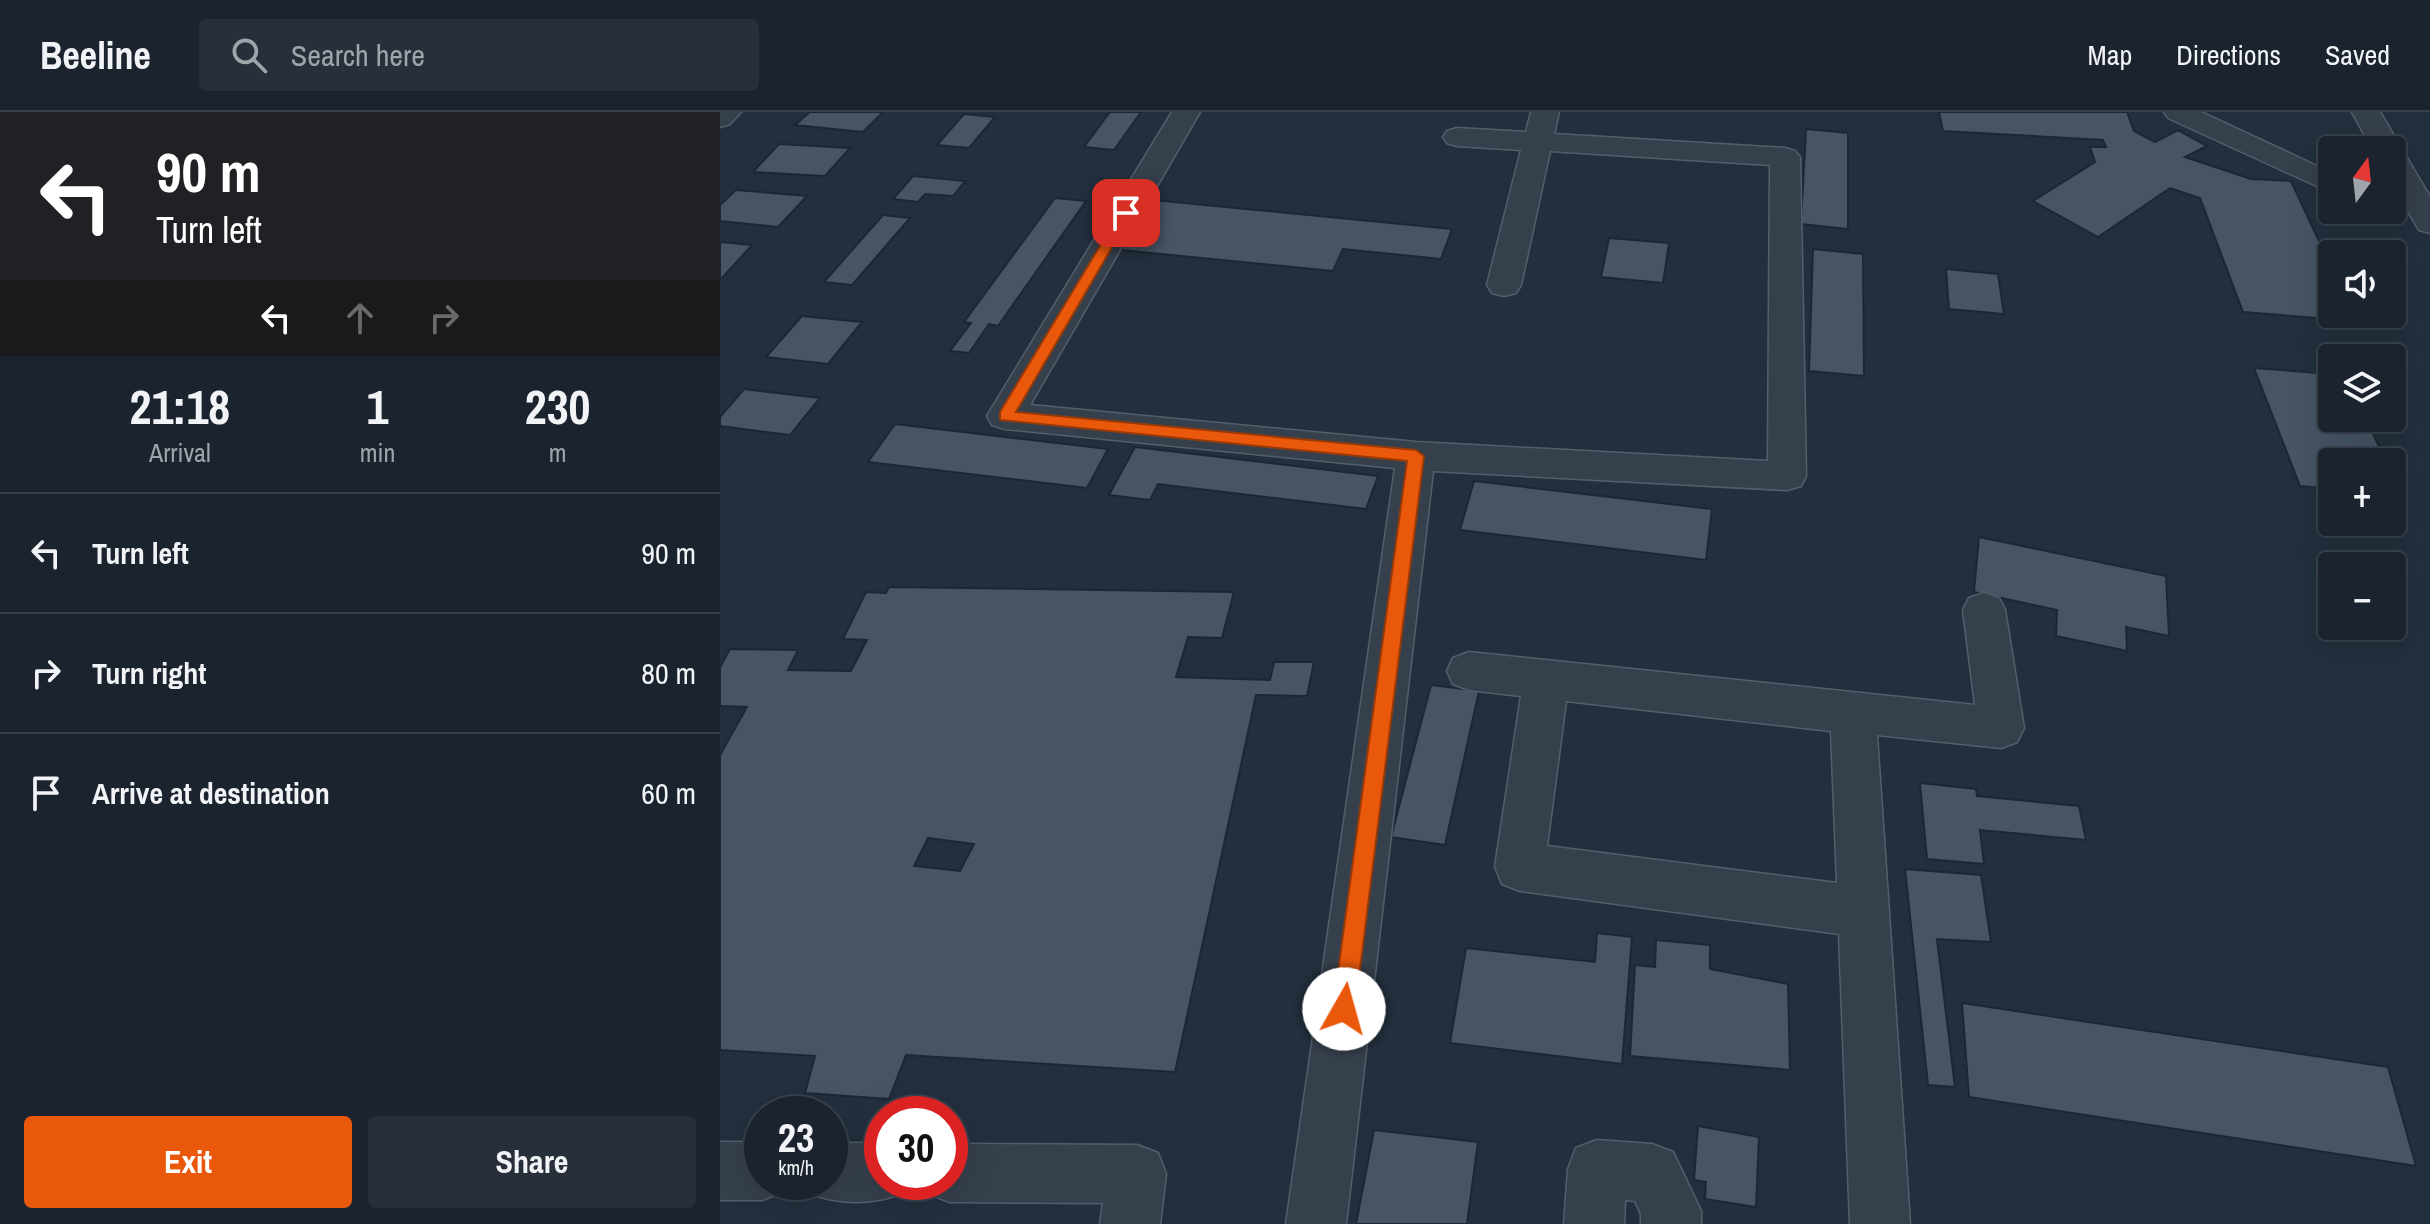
<!DOCTYPE html>
<meta charset="utf-8">
<style>
:root{--surface:#1a232e;--page:#272f3a;--text:#f1f3f6;--muted:#9fa4aa;--line:#38404a;--accent:#ea580c}
body{margin:0;font-family:"Archivo Narrow",sans-serif;background:var(--page);color:var(--text);height:100vh;display:flex;flex-direction:column;font-size:30px;white-space:nowrap}
*{box-sizing:border-box;margin:0}
p{font-size:26px;color:var(--muted)}
.icon{flex:none;width:44px;height:44px;fill:none;stroke:currentColor;stroke-width:2;stroke-linecap:round;stroke-linejoin:round}
.map{position:relative;flex:1;overflow:hidden}
.side{display:flex;flex-direction:column;background:var(--surface);width:720px}
.side>*{flex:none}
.guide{background:#202124;color:#fff;overflow:hidden}
.needle{width:52px;rotate:15deg}
.fabs{position:absolute;left:1598px;top:24px;display:grid;gap:16px}
.fabs a{display:grid;place-items:center;width:88px;height:88px;border-radius:8px;background:var(--surface);box-shadow:0 8px 32px #0002,0 0 0 2px var(--line);font-size:40px}
.speed{position:absolute;left:24px;top:984px;display:flex;gap:16px;font-size:40px;font-weight:700;text-align:center}
.speed>*{display:grid;place-content:center;width:104px;height:104px;border-radius:50%;background:var(--surface);box-shadow:0 8px 32px #0002,0 0 0 2px var(--line);line-height:1}
.speed small{font-size:20px;font-weight:400}
.speed .limit{border:12px solid #d22;background:#fff;color:#111}
.pin{position:absolute;display:grid;place-items:center;width:68px;height:68px;color:#fff;margin:-34px;border-radius:16px;box-shadow:0 4px 12px #0006}
.me{position:absolute;width:88px;margin:-44px;rotate:7deg;stroke-linejoin:round;filter:drop-shadow(0 0 6px #0008)}
.turn{display:flex;align-items:center;gap:28px;height:168px;padding:0 24px;font-size:36px}
.turn .icon{width:104px;height:104px;stroke-width:2.5}
.turn b{display:block;font-size:56px;line-height:68px}
.lanes{display:flex;align-items:center;height:76px;padding:0 24px;background:#0003;justify-content:center;gap:40px;direction:ltr}
.lanes .off{opacity:.35}
.eta{display:flex;justify-content:space-evenly;align-items:center;height:136px;text-align:center}
.eta b{font-size:48px;font-weight:800;line-height:56px}
.primary-button{display:flex;gap:16px;margin-top:auto;padding:16px 24px}
.primary-button a{flex:1;height:92px;border-radius:8px;background:var(--accent);color:#fff;font-size:32px;font-weight:800;line-height:92px;text-align:center}
.primary-button a+a{background:var(--page);color:var(--text)}
ul{padding:0;list-style:none}
li{display:flex;align-items:center;gap:24px;height:120px;padding:0 24px;border-top:2px solid var(--line)}
li div{flex:1}
li b{display:block;font-size:30px}
li em{font-style:normal}
header{display:flex;align-items:center;gap:48px;box-sizing:border-box;height:112px;padding:0 40px;background:var(--surface);border-bottom:2px solid var(--line)}
header strong{font-size:38px}
nav{display:flex;gap:44px;margin-inline-start:auto;font-size:28px}
.search{width:560px;height:72px;background:var(--page);display:flex;align-items:center;gap:20px;box-sizing:border-box;padding:0 28px;border-radius:8px;color:var(--muted);font-size:30px}
main{display:flex;flex:1;min-height:0}
.map>svg:first-child{display:block}
.building{fill:#465464;stroke:#1d2734;stroke-width:2;fill-rule:evenodd}
.lines{fill:none;stroke-linecap:round;stroke-linejoin:round}
.minor-casing{stroke:#545e6b;stroke-width:3}
.minor{fill:#36404d;fill-rule:evenodd}
.route{fill:#ea580c;stroke:#983908;stroke-width:2}
</style>
<header>
<strong>Beeline</strong>
<div class="search"><svg class="icon" aria-label="search" viewBox="0 0 24 24"><circle cx="10" cy="10" r="6"/><path d="M15 15l6 6"/></svg>Search here</div>
<nav><a>Map</a><a>Directions</a><a>Saved</a></nav>
</header>
<main>
<section class="side">
<div class="guide">
<div class="turn"><svg class="icon" aria-label="left" viewBox="0 0 24 24"><path d="M17 20v-9H6M10 6l-5 5 5 5"/></svg><div><b>90 m</b>Turn left</div></div>
<div class="lanes"><svg class="icon" aria-label="left" viewBox="0 0 24 24"><path d="M17 20v-9H6M10 6l-5 5 5 5"/></svg><svg class="icon off" aria-label="ahead" viewBox="0 0 24 24"><path d="M12 20V5M6 11l6-6 6 6"/></svg><svg class="icon off" aria-label="right" viewBox="0 0 24 24"><path d="M7 20v-9h11M14 6l5 5-5 5"/></svg></div>
</div>
<div class="eta">
<div><b>21:18</b><p>Arrival</p></div>
<div><b>1</b><p>min</p></div>
<div><b>230</b><p>m</p></div>
</div>
<ul>
<li><svg class="icon" aria-label="left" viewBox="0 0 24 24"><path d="M17 20v-9H6M10 6l-5 5 5 5"/></svg><div><b>Turn left</b></div><em>90 m</em></li>
<li><svg class="icon" aria-label="right" viewBox="0 0 24 24"><path d="M7 20v-9h11M14 6l5 5-5 5"/></svg><div><b>Turn right</b></div><em>80 m</em></li>
<li><svg class="icon" aria-label="arrive" viewBox="0 0 24 24"><path d="M6 21V4h12l-3 4 3 4H6"/></svg><div><b>Arrive at destination</b></div><em>60 m</em></li>
</ul>
<div class="primary-button"><a>Exit</a><a>Share</a></div>
</section>
<div class="map">
<svg width="1710" height="1112" viewBox="0 0 1710 1112">
<rect width="100%" height="100%" fill="#222f3d"/>
<!-- building -->
<path class="building" d="M90,0H163L143,20L75,13Z
M390,0H421L394,38L364,35Z
M1219,0H1407L1414,19L1435,30L1458,18L1487,34L1465,45L1531,67L1571,69L1612,157V202H1633L1636,209L1523,200L1480,86L1450,76L1378,125L1313,89L1375,50L1370,35H1386L1383,28L1223,19Z
M244,2L275,5L249,36L217,33Z
M1086,17L1128,21V117L1081,112Z
M59,32L130,36L105,64L33,60Z
M193,64L245,69L233,84L205,82L198,90L173,87Z
M16,78L87,84L58,115L0,109V93Z
M335,86L366,89L278,214L269,212L249,241L230,239L251,211L244,210Z
M433,88L732,117L721,147L623,137L613,159L401,138Z
M163,103L190,106L132,173L104,170Z
M889,126L949,131L943,171L881,165Z
M0,130L32,133L1,167H0Z
M1093,137L1143,142L1144,264L1089,259Z
M1226,157L1278,162L1284,202L1229,197Z
M82,204L142,210L108,252L46,245Z
M1534,256L1612,262V306H1646L1666,350H1612V377L1580,374Z
M24,277L100,286L70,323L0,314V305Z
M175,312L388,337L367,376L148,350Z
M415,335L658,364L646,397L438,372L430,388L389,383Z
M754,369L992,397L986,448L740,418Z
M1259,425L1446,464L1449,524L1406,515L1407,539L1336,524L1337,498L1254,480Z
M169,475L514,480L502,526L468,525L456,565L550,568L554,550H594L587,584L536,583L455,960L186,943L169,987L85,981L95,944L0,938V643L27,595L0,594V555L10,537L78,538L68,558L131,559L147,528L123,527L146,480L166,481ZM208,726L254,732L240,759L194,754Z
M711,573L759,579L725,733L671,725Z
M1200,671L1256,677L1257,684L1359,694L1366,728L1260,718L1264,752L1207,747Z
M1185,757L1261,763L1271,830L1217,827L1235,975L1208,973Z
M877,821L912,825L902,952L730,931L746,836L875,850Z
M936,828L990,833V857L1068,872L1070,958L910,944L915,853L935,855Z
M1242,891L1668,955L1696,1054L1249,985Z
M978,1014L1039,1025L1036,1095L985,1087L986,1070L974,1068Z
M654,1018L758,1030L747,1112H636Z"/>
<g class="lines">
<defs>
<path id="minor" d="M0,0H21L10,12L0,15Z
M452,0H480L310,293L696,330L1048,349L1050,53L830,39L801,173L796,181L784,184L772,181L767,173L801,38L737,34L727,31L723,25L727,19L737,16L806,20L811,0H839L834,22L1065,36L1075,39L1080,45L1086,364L1081,374L1067,378L713,359L626,1112H566L675,356L285,317L272,313L267,304Z
M1444,0H1481L1612,61V81L1448,6Z
M1632,0H1660L1710,85V121L1699,118L1672,72V38H1653Z
M1264,481L1279,486L1285,498L1304,616L1297,630L1281,636L1157,623L1190,1112H1130L1119,822L800,779L782,772L775,755L801,584L749,578L733,572L727,559L733,546L749,540L1255,593L1243,498L1249,486ZM846,589L1111,619L1117,771L827,734Z
M877,1028L932,1032L953,1040L981,1099V1112H921V1102L915,1089L905,1088L904,1112H844L848,1057L856,1036Z
M0,1030H42V1070H67L63,1080L42,1088H0Z
M110,1031H162V1070H187L183,1081C153,1093 119,1093 89,1081L85,1070H110Z
M230,1032L417,1033L438,1041L446,1062L440,1112H380L383,1091L230,1090L209,1082L205,1070H230Z"/>
</defs>
<!-- minor casing -->
<use href="#minor" class="minor-casing"/>
<!-- minor -->
<use href="#minor" class="minor"/>
</g>
<!-- route -->
<path class="route" d="M401,99L412,101L296,300L696,338L704,344L635,897L632,905L624,908L616,905L613,897L687,349L280,308V300Z"/>
</svg>
<div class="fabs">
<a><svg class="needle" viewBox="-14 -14 28 28"><path d="M0-13l5 13h-10z" fill="#e53935"/><path d="M0 13l5-13h-10z" fill="#9fa4aa"/></svg></a>
<a><svg class="icon" aria-label="sound" viewBox="0 0 24 24"><path d="M4 9h4l5-4v14l-5-4H4zM17 9q2 3 0 6"/></svg></a>
<a><svg class="icon" aria-label="layers" viewBox="0 0 24 24"><path d="M12 4l9 5-9 5-9-5zM3 14l9 5 9-5"/></svg></a>
<a>+</a>
<a>−</a>
</div>
<div class="speed"><div>23<small>km/h</small></div><div class="limit">30</div></div>
<div class="pin" style="left:406px;top:101px;background:#d93025"><svg class="icon" aria-label="arrive" viewBox="0 0 24 24"><path d="M6 21V4h12l-3 4 3 4H6"/></svg></div>
<svg class="me" style="left:624px;top:897px" viewBox="-20 -20 40 40"><circle r="19" fill="#fff"/><path d="M0-13L10 11 0 6-10 11z" fill="#ea580c"/></svg>
</div>
</main>
